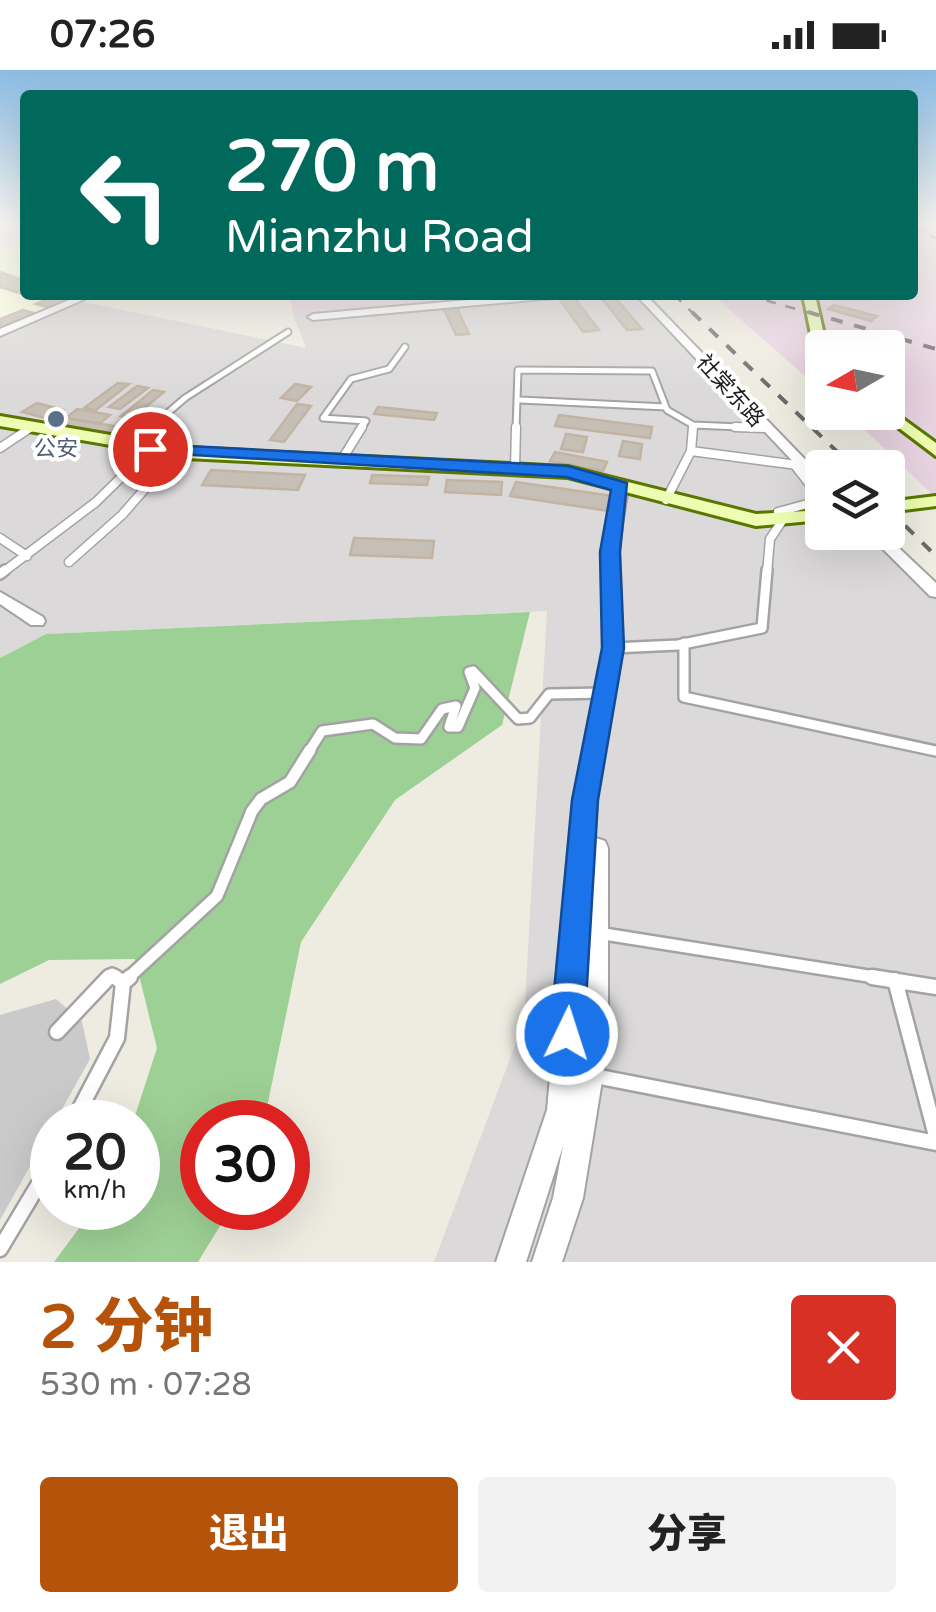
<!DOCTYPE html>
<html lang="zh">
<meta charset="utf-8">
<style>
:root{--surface:#fff;--page:#f2f2f2;--text:#222;--muted:#767676;--accent:#b45309}
body{margin:0;font-family:"Varela Round","Noto Sans SC",sans-serif;background:var(--page);color:var(--text);height:100vh;display:flex;flex-direction:column;font-size:38px;white-space:nowrap}
*{box-sizing:border-box;margin:0}
p{font-size:32px;color:var(--muted)}
.icon{flex:none;width:55px;height:55px;fill:none;stroke:currentColor;stroke-width:2;stroke-linecap:round;stroke-linejoin:round}
.map{position:relative;height:1192px;overflow:hidden}
.panel{display:flex;flex-direction:column;background:var(--surface);flex:1}
.panel>*{flex:none}
.banner{position:absolute;left:20px;top:20px;width:898px;height:210px;border-radius:10px;box-shadow:0 10px 40px #0002;background:#00695c;color:#fff;overflow:hidden}
.needle{width:65px;rotate:261deg}
.fabs{position:absolute;left:805px;top:260px;display:grid;gap:20px}
.fabs a{display:grid;place-items:center;width:100px;height:100px;border-radius:10px;background:var(--surface);box-shadow:0 10px 40px #0002;font-size:50px}
.speed{position:absolute;left:30px;top:1030px;display:flex;gap:20px;font-size:50px;font-weight:700;text-align:center}
.speed>*{display:grid;place-content:center;width:130px;height:130px;border-radius:50%;background:var(--surface);box-shadow:0 10px 40px #0002;line-height:1}
.speed small{font-size:25px;font-weight:400}
.speed .limit{border:15px solid #d22;background:#fff;color:#111}
.pin{position:absolute;display:grid;place-items:center;width:85px;height:85px;color:#fff;margin:-42px;border:5px solid #fff;border-radius:50%;box-shadow:0 2px 10px #0007}
.me{position:absolute;width:110px;margin:-55px;rotate:4deg;stroke-linejoin:round;filter:drop-shadow(0 0 8px #0008)}
.turn{display:flex;align-items:center;gap:35px;height:210px;padding:0 40px;font-size:45px}
.turn .icon{width:130px;height:130px;stroke-width:2.5}
.turn b{display:block;font-size:70px;line-height:85px}
.round{display:grid;place-items:center;flex:none;width:105px;height:105px;border-radius:10px;background:var(--page)}
.summary{display:flex;align-items:center;justify-content:space-between;height:170px;padding:0 40px}
h1{font-size:60px;font-weight:800;line-height:75px;color:var(--accent)}
.button{display:flex;gap:20px;margin-top:auto;padding:20px 40px}
.button a{flex:1;height:115px;border-radius:10px;background:var(--accent);color:#fff;font-size:40px;font-weight:800;line-height:115px;text-align:center}
.button a+a{background:var(--page);color:var(--text)}
.status{display:flex;justify-content:space-between;align-items:center;height:70px;padding:0 50px;background:var(--surface);direction:ltr}
.status svg{height:28px;fill:currentColor}
.map>svg:first-child{display:block}
.residential{fill:#dbd9d9}
.industrial{fill:#e8d3e1}
.education{fill:#faffda}
.religious{fill:#cacaca}
.forest{fill:#9dd094}
.building{fill:#c6bfb5;stroke:#c1b4a3;stroke-width:2.5}
.lines{fill:none;stroke-linecap:round;stroke-linejoin:round}
.lane-far4-casing{stroke:#a3a3a3;stroke-width:9}
.lane-far3-casing{stroke:#a3a3a3;stroke-width:11}
.lane-far2-casing{stroke:#a3a3a3;stroke-width:14}
.lane-far1-casing{stroke:#a3a3a3;stroke-width:16}
.lane-casing{stroke:#a3a3a3;stroke-width:19}
.street-casing{stroke:#a3a3a3;stroke-width:4}
.secondary-casing{stroke:#597700;stroke-width:6}
.lane-far4{stroke:#fff;stroke-width:5}
.lane-far3{stroke:#fff;stroke-width:8}
.lane-far2{stroke:#fff;stroke-width:9}
.lane-far1{stroke:#fff;stroke-width:11}
.lane{stroke:#fff;stroke-width:14}
.street{fill:#fff;fill-rule:evenodd}
.secondary{fill:#eefdb1;fill-rule:evenodd}
.rail-far1{stroke:#6a6a6a;stroke-width:2.5;stroke-dasharray:10 10;stroke-linecap:butt}
.rail{stroke:#6a6a6a;stroke-width:4;stroke-dasharray:12 12;stroke-linecap:butt}
.route{fill:#1a73e8;stroke:#114b97;stroke-width:2.5}
.service-dot{fill:#5c6f8a;stroke:#fff;stroke-width:4}
.labels{text-anchor:middle;stroke-width:8;stroke-linejoin:round;paint-order:stroke}
.far-street-label{font-size:22px;fill:#1c1c1c;stroke:#fff}
.far-service-label{font-size:22px;fill:#4e5e75;stroke:#fff}
</style>
<div class="status"><b>07:26</b><svg viewBox="0 0 49 12"><path d="M0 12V9h3v3zM5 12V6h3v6zM10 12V3h3v9zM15 12V0h3v12zM26 1h20v11H26zM47 4h2v5h-2z"/></svg></div>
<div class="map">
<svg width="936" height="1192" viewBox="0 0 936 1192">
<rect width="100%" height="100%" fill="#eeece1"/>
<!-- residential -->
<path class="residential" d="M0,214L25,225H51L306,278L293,245L539,225H639L822,407V462L880,463L936,517V1192H434L524,951L547,541L46,564L0,588Z"/>
<!-- industrial -->
<path class="industrial" d="M913,153H936V428L847,343L888,342V278H822V321L713,225H912Z
M290,225H539L293,245Z"/>
<!-- education -->
<path class="education" d="M18,174L25,176V225H86L0,262V181Z"/>
<!-- religious -->
<path class="religious" d="M56,929L82,951L90,989L0,1150V945Z"/>
<!-- forest -->
<path class="forest" d="M530,542L502,655L395,730L301,872L264,1052H202V1138H231L198,1192H54L94,1138H138V1052H133L157,978L135,889L49,890L0,914V588L46,564Z"/>
<!-- building -->
<path class="building" d="M0,202L25,211L26,225L0,217Z
M58,225H82L51,238L36,234Z
M599,225H613L642,259L627,260Z
M573,226L599,260L583,262L558,227Z
M834,235L877,246L871,251L828,239Z
M456,236L469,264L456,265L443,237Z
M23,240L37,244L0,259V249Z
M118,313L129,314L96,340L84,338Z
M295,314L311,317L297,331L281,328Z
M137,316L148,318L120,339L109,337Z
M153,320L164,322L132,348L121,346Z
M37,333L63,340L49,349L22,342Z
M297,334L311,336L284,372L270,370Z
M378,337L437,343L434,350L374,344Z
M77,339L110,345L99,354L66,348Z
M559,345L652,357L650,368L555,356Z
M66,348L120,357L110,365L55,355Z
M156,354L181,359L174,365L187,367L181,373L142,366Z
M566,364L587,367L583,382L561,379Z
M623,371L642,374L640,389L619,386Z
M555,382L607,392L603,401L550,391Z
M211,400L305,405L298,420L202,415Z
M372,405L429,407L427,415L370,413Z
M447,410L502,412L501,425L445,422Z
M516,412L613,426L609,441L510,426Z
M354,468L434,471L432,488L350,485Z"/>
<g class="lines">
<defs>
<path id="lane-far4" d="M520,330L666,337
M149,359L185,328L288,262
M361,359L366,351L323,348L351,309L389,299L405,277
M516,359L518,300L652,301L667,340L693,355L766,358
M693,359V355"/>
<path id="lane-far3" d="M735,357L766,358
M129,376L152,357
M0,378L30,358
M691,381L797,395
M341,391L362,357
M515,399L516,357
M666,430L691,381L693,357
M0,468L27,486
M69,492L122,445L177,382
M2,503L96,432L150,379
M767,503L770,469L782,451L778,442L822,430L794,394"/>
<path id="lane-far2" d="M0,504L5,500
M684,573V627L936,681
M613,578L678,575L762,558L767,500
M308,683L322,661L373,654L395,668L421,669L442,639L456,636L449,657H458L475,618L469,602L473,601L518,649L530,648L549,624L605,623"/>
<path id="lane-far1" d="M598,863L887,909
M107,909L112,904L118,909
M127,909L217,826L252,741L261,729L290,712L310,680"/>
<path id="lane" d="M872,907L936,917
M895,910L936,1066
M123,913L130,907
M57,962L109,907
M595,1006L936,1073
M73,1052L117,968L123,913L115,907
M0,1179L52,1092"/>
<path id="street" d="M81,225H94L0,266V259Z
M523,225H559L554,228L313,250L308,247L313,244Z
M636,225H646L822,407V418L817,417Z
M621,413L628,417L618,482L622,578L595,730L593,767L605,771L608,778V974L583,1128L562,1192H532L553,1128L563,1076L526,1192H496L547,1040L575,730L604,578L602,482L614,417ZM584,905L582,974L577,1000Z
M866,462H882L936,513V527L930,526Z
M0,522L43,547L45,551L43,555H31L0,534Z"/>
<path id="secondary" d="M803,225H815L827,278H822V288L815,284Z
M888,338L936,373V386L878,342H888Z
M0,346L186,378L568,397L756,444L822,440V450L756,456L568,407L186,388L0,356Z
M936,426V436L888,442V432Z"/>
</defs>
<!-- lane-far4 casing -->
<use href="#lane-far4" class="lane-far4-casing"/>
<!-- lane-far3 casing -->
<use href="#lane-far3" class="lane-far3-casing"/>
<!-- lane-far2 casing -->
<use href="#lane-far2" class="lane-far2-casing"/>
<!-- lane-far1 casing -->
<use href="#lane-far1" class="lane-far1-casing"/>
<!-- lane casing -->
<use href="#lane" class="lane-casing"/>
<!-- street casing -->
<use href="#street" class="street-casing"/>
<!-- secondary casing -->
<use href="#secondary" class="secondary-casing"/>
<!-- lane-far4 -->
<use href="#lane-far4" class="lane-far4"/>
<!-- lane-far3 -->
<use href="#lane-far3" class="lane-far3"/>
<!-- lane-far2 -->
<use href="#lane-far2" class="lane-far2"/>
<!-- lane-far1 -->
<use href="#lane-far1" class="lane-far1"/>
<!-- lane -->
<use href="#lane" class="lane"/>
<!-- street -->
<use href="#street" class="street"/>
<!-- secondary -->
<use href="#secondary" class="secondary"/>
<!-- rail-far1 -->
<path class="rail-far1" d="M912,158L936,168
M674,225L695,245
M747,225L817,245"/>
<!-- rail -->
<path class="rail" d="M692,242L854,398
M808,242L936,279
M888,439L936,486"/>
</g>
<!-- sky -->
<linearGradient id="sky" x2="0" y2="1"><stop stop-color="#8bbce4"/><stop offset="0.48" stop-color="#f7f6f2"/><stop offset="1" stop-color="#f7f6f2" stop-opacity="0"/></linearGradient>
<rect width="936" height="319" fill="url(#sky)"/>
<!-- route -->
<path class="route" d="M150,374L568,396L627,413L620,482L624,578L598,730L584,964L579,976L567,981L555,976L550,964L572,730L602,578L600,482L611,420L566,407L144,382L142,379Z"/>
<!-- markers -->
<circle class="service-dot" cx="56" cy="349" r="10"/>
<g class="labels">
<!-- far-street labels -->
<g class="far-street-label">
<text transform="translate(731 320) rotate(48)" y="8">社棠东路</text>
</g>
<!-- far-service labels -->
<g class="far-service-label">
<text x="56" y="386">公安</text>
</g>
</g>
</svg>
<div class="fabs">
<a><svg class="needle" viewBox="-14 -14 28 28"><path d="M0-13l5 13h-10z" fill="#e53935"/><path d="M0 13l5-13h-10z" fill="#767676"/></svg></a>
<a><svg class="icon" aria-label="layers" viewBox="0 0 24 24"><path d="M12 4l9 5-9 5-9-5zM3 14l9 5 9-5"/></svg></a>
</div>
<div class="speed"><div>20<small>km/h</small></div><div class="limit">30</div></div>
<div class="pin" style="left:150px;top:379px;background:#d93025"><svg class="icon" aria-label="arrive" viewBox="0 0 24 24"><path d="M6 21V4h12l-3 4 3 4H6"/></svg></div>
<svg class="me" style="left:567px;top:964px" viewBox="-20 -20 40 40"><circle r="17" fill="#1a73e8" stroke="#fff" stroke-width="3"/><path d="M0-11L8 9 0 5-8 9z" fill="#fff"/></svg>
<div class="banner">
<div class="turn"><svg class="icon" aria-label="left" viewBox="0 0 24 24"><path d="M17 20v-9H6M10 6l-5 5 5 5"/></svg><div><b>270 m</b>Mianzhu Road</div></div>
</div>
</div>
<section class="panel">
<div class="summary"><div><h1>2 分钟</h1><p>530 m · 07:28</p></div><a class="round" style="background:#d93025;color:#fff"><svg class="icon" aria-label="close" viewBox="0 0 24 24"><path d="M6 6l12 12M18 6L6 18"/></svg></a></div>
<div class="button"><a>退出</a><a>分享</a></div>
</section>
